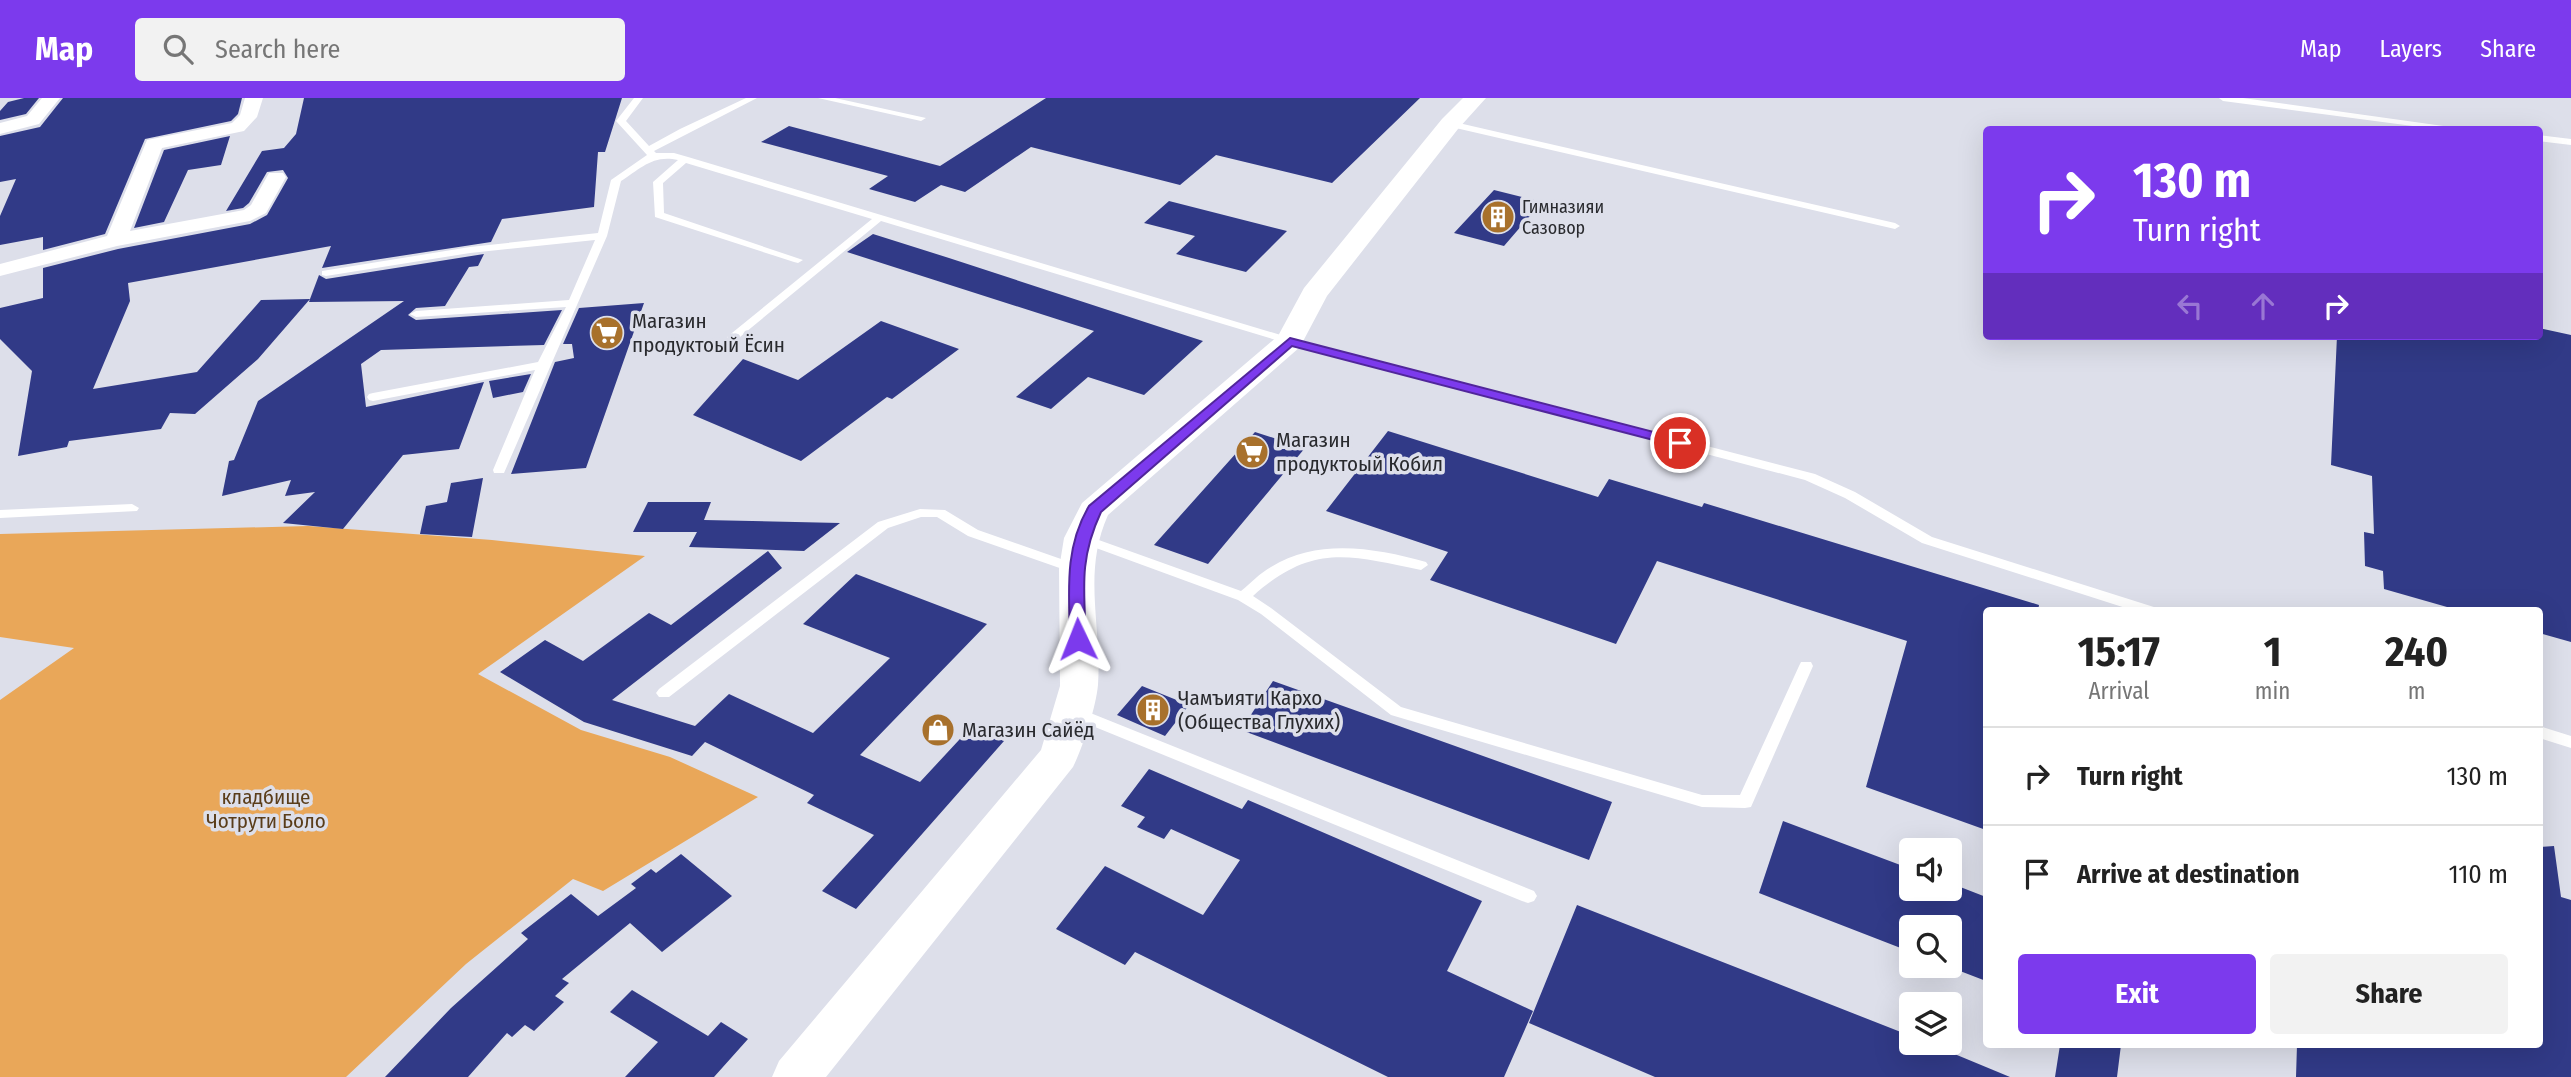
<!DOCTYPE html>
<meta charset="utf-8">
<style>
:root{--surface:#fff;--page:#f2f2f2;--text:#222;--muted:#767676;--line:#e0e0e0;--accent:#7c3aed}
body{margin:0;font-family:"Fira Sans Condensed",sans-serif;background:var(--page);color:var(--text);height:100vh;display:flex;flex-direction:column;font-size:26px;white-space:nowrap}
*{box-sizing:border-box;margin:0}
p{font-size:23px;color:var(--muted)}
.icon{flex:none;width:38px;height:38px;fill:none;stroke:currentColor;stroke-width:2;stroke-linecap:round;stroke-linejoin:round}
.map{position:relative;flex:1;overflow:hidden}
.details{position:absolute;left:1983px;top:509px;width:560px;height:441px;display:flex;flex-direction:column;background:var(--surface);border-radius:7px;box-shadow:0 7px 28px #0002}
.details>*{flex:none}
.top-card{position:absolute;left:1983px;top:28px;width:560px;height:214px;border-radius:7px;box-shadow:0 7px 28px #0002;background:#7c3aed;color:#fff;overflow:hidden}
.tools{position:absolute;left:1899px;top:740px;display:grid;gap:14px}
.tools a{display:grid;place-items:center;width:63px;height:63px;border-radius:7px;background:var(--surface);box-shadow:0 7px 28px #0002;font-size:35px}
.pin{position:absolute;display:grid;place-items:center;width:60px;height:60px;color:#fff;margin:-30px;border:4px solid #fff;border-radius:50%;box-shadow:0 2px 7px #0007}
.me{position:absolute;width:77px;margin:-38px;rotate:358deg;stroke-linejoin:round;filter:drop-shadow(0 0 5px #0008)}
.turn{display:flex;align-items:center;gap:24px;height:147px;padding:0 35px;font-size:32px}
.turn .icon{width:91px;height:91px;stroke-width:2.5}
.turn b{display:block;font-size:49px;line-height:60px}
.lanes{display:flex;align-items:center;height:66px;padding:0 35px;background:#0003;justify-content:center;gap:35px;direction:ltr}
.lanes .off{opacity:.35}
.eta{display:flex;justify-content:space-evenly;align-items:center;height:119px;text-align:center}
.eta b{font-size:42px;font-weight:700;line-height:49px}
.action{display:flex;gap:14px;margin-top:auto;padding:14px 35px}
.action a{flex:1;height:80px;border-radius:7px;background:var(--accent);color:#fff;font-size:28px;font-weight:700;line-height:80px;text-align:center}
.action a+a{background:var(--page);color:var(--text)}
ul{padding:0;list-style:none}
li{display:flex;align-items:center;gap:21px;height:98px;padding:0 35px;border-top:2px solid var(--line)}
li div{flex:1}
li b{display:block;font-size:26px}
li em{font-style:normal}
header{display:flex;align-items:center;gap:42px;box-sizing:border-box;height:98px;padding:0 35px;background:var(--accent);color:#fff}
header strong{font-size:33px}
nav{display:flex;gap:38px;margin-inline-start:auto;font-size:24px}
.search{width:490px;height:63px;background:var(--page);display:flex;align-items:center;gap:18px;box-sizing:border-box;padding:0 24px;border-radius:7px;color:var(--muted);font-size:26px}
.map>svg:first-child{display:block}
.green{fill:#e9a759}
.building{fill:#313a87}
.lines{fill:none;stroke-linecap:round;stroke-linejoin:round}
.service{fill:#fff;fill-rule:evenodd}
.minor{fill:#fff;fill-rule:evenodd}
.tertiary{fill:#fff;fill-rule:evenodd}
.route{fill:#7c3aed;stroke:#51269a;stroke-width:2}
.labels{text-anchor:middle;stroke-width:7;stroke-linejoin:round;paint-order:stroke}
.far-poi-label{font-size:18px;fill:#292a2e;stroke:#dddfea;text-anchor:start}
.poi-label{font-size:21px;fill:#292a2e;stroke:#dddfea;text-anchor:start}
.park-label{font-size:21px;fill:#5a3d1a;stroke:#dddfea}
</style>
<header>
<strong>Map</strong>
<div class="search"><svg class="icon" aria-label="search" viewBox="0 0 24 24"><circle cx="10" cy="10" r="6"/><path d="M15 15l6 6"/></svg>Search here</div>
<nav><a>Map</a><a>Layers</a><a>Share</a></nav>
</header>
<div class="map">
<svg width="2571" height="979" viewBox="0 0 2571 979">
<rect width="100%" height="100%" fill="#dddfea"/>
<!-- green -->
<path class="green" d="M308,428L492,442L645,458L478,576L581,632L670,659L758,699L603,793L573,781L466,866L346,979H0V602L74,550L0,539V436Z"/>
<!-- building -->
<path class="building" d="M24,0H39L26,16L0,22V13L8,4Z
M63,0H242L238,16L231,23L145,41L105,136L43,152V139L0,147V118L16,81L0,84V38L40,29Z
M304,0H622L605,54H598L594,109L502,121L491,144L322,170L331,148L128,185L130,203L93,291L197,274L261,202L310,201L319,177L326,181L484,156L478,168L469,169L445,208L416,210L408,217L416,222L562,212L544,247L381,252L361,266L366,309L484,284L459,351L403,357L343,431L283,425L315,394L285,398L291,382L222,398L229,363L234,362L258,303L404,203L309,204L310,201L258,261L195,316L170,315L161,331L69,343L67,349L18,358L32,273L0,241V210L43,200V170L118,151L250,126L267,117L288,80L283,72L267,74L249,105L243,110L226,113L262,53L284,50L296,36Z
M1046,0H1420L1332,85L1216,57L1180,87L1031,49L965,94L941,87L915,104L869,91L888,78L761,44L789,28L940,68Z
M230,38L221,67L188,72L164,124L134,130L164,52Z
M1494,92L1542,104L1504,148L1454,135Z
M1169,103L1287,133L1246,174L1176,156L1195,138L1144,125Z
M873,136L949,160L1203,243L1144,297L1088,279L1051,311L1016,299L1094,233L847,154Z
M644,205L586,370L511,376L555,264L574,260L572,246H563L579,210Z
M881,223L959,251L892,301L887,299L801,363L693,317L743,261L798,282Z
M2539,230L2571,237V544L2539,535V513H2461L2384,491L2383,473L2365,468L2364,434L2374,436L2372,378L2331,367L2337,238H2539Z
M531,276L523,294L493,300L489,283Z
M1388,333L1598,399L1609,381L1702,409L1704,405L2039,507L2038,513H1986V732L1866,689L1907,543L1657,463L1616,546L1430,482L1448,454L1326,413Z
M1255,334L1305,350L1208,466L1154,447Z
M483,380L472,439L420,436L426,408L447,404L451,385Z
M648,404H711L704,422L840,425L804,453L689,449L697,434H633Z
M768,453L782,470L612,602L695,628L729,596L813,635L890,560L803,526L856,476L987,526L860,657L920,684L972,628L1004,643L856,811L822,793L874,737L807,705L814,697L705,644L692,658L584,624L500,574L545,542L583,563L649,515L671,527Z
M1273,583L1612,704L1589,762L1241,632Z
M1142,588L1189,607L1165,638L1117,617Z
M1149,671L1242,711L1248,702L1482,803L1447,873L1533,913L1504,979H1388L1135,854L1125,867L1056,831L1105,768L1203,817L1240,762L1171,731L1164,741L1137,729L1145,719L1121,708Z
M1783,723L1911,771V791H1950V785L1986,799V883L1947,868H1950V830H1911V854L1759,795Z
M2554,748L2561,799L2571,802V979H2296L2297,947H2539V749Z
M681,756L732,798L662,854L630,825L562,881L569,885L555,898L564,904L534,933L525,927L512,939L507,935L468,979H385L451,910L528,841L521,835L571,796L598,818L636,790L631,786L651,771L656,775Z
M1577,807L1911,938V945H1928L2010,979H1655L1529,925Z
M632,892L708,938L721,924L748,941L714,979H625L658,944L610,914Z
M2060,947H2121L2117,979H2055Z"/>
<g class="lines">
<!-- service -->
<path class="service" d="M634,0H643L626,23L649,48L680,31L746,0H757L654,53L656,55H674L688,59L1294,241L1815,376L1855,394L1932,439L2157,510L2159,513H2135L1922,445L1845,400L1805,382L1286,245L881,123L735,243H727V239L872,121L686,65L663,85L664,115L803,162L798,165L794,164L655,119L653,84L678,62C653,56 640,71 621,83L607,138L504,375H494L493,372L535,272L373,303L369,302L367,299L369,296L373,295L538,264L566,209L416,219L410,216L416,213L569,202L595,142L470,155L326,178L322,177V173L470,149L598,135L611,82L647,57L616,23Z
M818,0H835L926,20L921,23Z
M2219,0H2243L2472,32H2443L2223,3Z
M1450,23L1895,125L1900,128L1895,131L1447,28L1445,26Z
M2539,37L2571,41V47L2539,43Z
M132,406L139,410L137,413L0,420V412Z
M920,411L945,412L978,432L1081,468L1083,471L1076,476L1071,474L968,438L937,419H921L888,430L669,599H659L656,595L659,591L878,424Z
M1082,436L1241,493C1251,485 1260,475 1271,469C1318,440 1375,450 1426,464L1428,467L1421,472C1349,457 1312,445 1253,498L1271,510L1401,609L1702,697H1740L1799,568L1801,564H1811L1813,568L1751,709L1745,710L1702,709L1391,617L1261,516L1238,502L1077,443L1075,440L1077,437Z
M1073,608L1534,793L1537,798L1534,803L1528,805L1522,803L1068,618L1065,614L1068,610Z
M2539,628L2571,638V650L2539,640Z"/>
<!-- minor -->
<path class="minor" d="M42,0H60L39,26L0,36V25L27,18Z
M245,0H263L257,19L244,33L162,50L130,133L244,112L251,107L269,75H283L286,79L266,115L250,123L117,148L0,178V166L107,138L147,42L232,25L240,17Z"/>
<!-- tertiary -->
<path class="tertiary" d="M1463,0H1486L1458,31L1327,198L1300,249L1108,417C1082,475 1102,527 1098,587C1096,609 1083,649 1073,669L826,979H772L779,963L1041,652L1060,588L1059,471L1064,440L1082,405L1278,238L1304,190L1442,21Z"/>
</g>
<!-- route -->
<path class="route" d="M1290,240L1685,342L1687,345L1680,349L1292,248L1101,414C1079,461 1084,491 1086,541L1084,545H1072L1070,541C1069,494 1064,450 1089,408Z"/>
<!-- icons -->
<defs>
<symbol id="building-disc" viewBox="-11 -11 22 22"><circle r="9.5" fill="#a8712c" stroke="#dddfea"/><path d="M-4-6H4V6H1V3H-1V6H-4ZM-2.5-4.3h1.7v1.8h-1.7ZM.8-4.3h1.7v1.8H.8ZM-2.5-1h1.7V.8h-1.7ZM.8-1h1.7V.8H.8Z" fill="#fff"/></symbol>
<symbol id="supermarket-disc" viewBox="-11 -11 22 22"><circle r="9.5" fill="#a8712c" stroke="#dddfea"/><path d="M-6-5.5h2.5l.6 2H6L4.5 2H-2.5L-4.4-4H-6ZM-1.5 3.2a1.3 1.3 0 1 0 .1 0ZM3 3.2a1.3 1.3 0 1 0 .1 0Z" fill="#fff"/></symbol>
<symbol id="shop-disc" viewBox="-11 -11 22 22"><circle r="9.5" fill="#a8712c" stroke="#dddfea"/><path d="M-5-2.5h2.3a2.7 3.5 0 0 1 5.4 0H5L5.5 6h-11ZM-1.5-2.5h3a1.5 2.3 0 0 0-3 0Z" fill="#fff"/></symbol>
</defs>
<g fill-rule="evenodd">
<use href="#building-disc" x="1479" y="100" width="38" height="38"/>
<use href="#supermarket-disc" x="588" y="216" width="38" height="38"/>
<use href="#supermarket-disc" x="1233" y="335" width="38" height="38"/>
<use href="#building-disc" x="1134" y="593" width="38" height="38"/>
<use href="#shop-disc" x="919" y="613" width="38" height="38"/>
</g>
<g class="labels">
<!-- far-poi labels -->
<g class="far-poi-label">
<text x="1522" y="115">Гимназияи<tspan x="1522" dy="21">Сазовор</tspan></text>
</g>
<!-- poi labels -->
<g class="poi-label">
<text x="632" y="230">Магазин<tspan x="632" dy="24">продуктоый Ёсин</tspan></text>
<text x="1276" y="349">Магазин<tspan x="1276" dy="24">продуктоый Кобил</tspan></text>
<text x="1178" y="607">Чамъияти Кархо<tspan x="1178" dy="24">(Общества Глухих)</tspan></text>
<text x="962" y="639">Магазин Сайёд</text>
</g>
<!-- park labels -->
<g class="park-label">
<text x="266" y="706">кладбище<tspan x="266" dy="24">Чотрути Боло</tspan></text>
</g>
</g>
</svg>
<div class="tools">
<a><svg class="icon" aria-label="sound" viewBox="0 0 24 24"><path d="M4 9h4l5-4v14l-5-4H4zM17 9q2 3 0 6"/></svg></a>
<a><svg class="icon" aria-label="search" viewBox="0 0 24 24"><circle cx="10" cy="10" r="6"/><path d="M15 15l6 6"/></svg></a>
<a><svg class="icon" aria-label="layers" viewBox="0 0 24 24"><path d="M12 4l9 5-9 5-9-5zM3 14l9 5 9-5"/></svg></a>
</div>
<div class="pin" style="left:1680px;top:345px;background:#d93025"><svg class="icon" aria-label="arrive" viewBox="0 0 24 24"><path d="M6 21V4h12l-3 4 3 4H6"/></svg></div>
<svg class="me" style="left:1078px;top:541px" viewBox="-20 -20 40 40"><path d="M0-17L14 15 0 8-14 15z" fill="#7c3aed" stroke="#fff" stroke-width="4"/></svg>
<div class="top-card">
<div class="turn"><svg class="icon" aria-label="right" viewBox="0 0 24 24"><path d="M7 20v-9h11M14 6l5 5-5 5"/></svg><div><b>130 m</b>Turn right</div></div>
<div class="lanes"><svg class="icon off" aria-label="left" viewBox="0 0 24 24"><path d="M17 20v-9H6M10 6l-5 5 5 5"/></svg><svg class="icon off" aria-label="ahead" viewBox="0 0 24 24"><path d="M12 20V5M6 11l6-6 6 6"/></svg><svg class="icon" aria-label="right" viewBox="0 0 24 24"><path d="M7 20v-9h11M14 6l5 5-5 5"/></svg></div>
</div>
<section class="details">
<div class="eta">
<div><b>15:17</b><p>Arrival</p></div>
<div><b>1</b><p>min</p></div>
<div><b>240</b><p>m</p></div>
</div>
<ul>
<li><svg class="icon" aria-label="right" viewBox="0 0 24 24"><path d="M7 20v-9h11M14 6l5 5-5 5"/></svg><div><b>Turn right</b></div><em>130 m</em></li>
<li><svg class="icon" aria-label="arrive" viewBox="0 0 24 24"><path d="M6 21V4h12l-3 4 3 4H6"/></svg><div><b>Arrive at destination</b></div><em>110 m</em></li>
</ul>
<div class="action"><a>Exit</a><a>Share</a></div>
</section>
</div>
